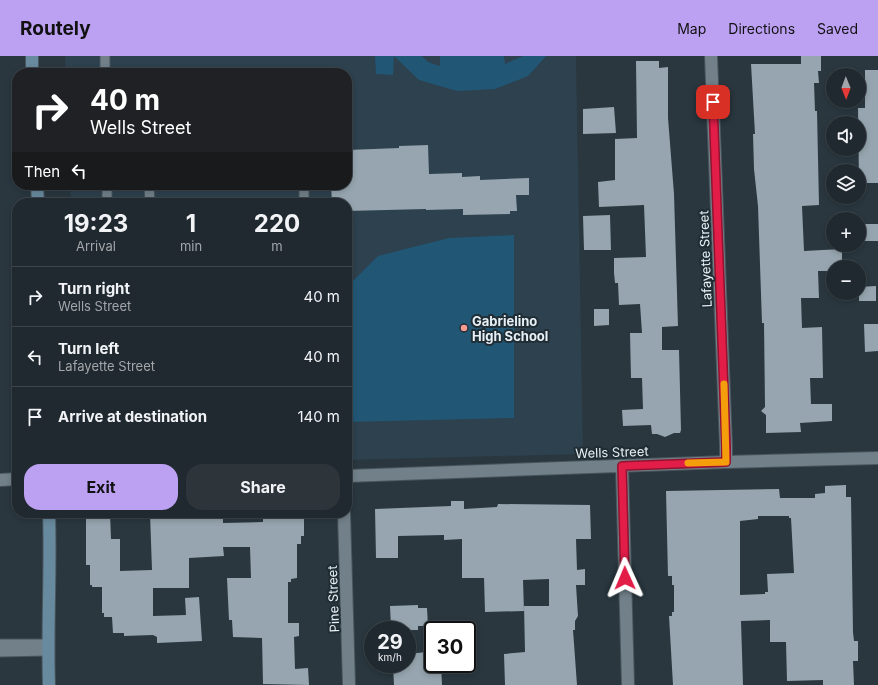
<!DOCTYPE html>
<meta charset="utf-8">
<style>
:root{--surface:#20292f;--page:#2d353b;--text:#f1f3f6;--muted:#a2a6aa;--line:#3d454b;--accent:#bca0f2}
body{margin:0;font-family:Inter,sans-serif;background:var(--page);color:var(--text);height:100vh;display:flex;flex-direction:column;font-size:15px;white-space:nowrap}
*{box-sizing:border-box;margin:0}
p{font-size:13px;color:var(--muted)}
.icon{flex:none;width:22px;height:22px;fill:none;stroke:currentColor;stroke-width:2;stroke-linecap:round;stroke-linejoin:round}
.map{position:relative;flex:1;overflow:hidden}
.sheet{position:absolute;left:12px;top:142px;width:340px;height:320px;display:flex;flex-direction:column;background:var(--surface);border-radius:16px;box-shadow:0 2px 6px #0003,0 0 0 1px var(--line)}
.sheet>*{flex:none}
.guide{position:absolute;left:12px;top:12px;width:340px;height:122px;border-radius:16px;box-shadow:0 2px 6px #0003,0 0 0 1px var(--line);background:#202124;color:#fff;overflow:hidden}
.needle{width:26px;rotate:179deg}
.tools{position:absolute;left:826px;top:12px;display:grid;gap:8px}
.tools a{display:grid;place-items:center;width:40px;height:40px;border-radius:50%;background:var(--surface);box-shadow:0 2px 6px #0003,0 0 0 1px var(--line);font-size:20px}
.speed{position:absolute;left:364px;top:565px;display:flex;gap:8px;font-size:20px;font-weight:700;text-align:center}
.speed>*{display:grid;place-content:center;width:52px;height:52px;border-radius:50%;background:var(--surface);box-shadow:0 2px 6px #0003,0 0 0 1px var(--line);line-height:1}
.speed small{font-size:10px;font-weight:400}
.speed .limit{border:2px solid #111;border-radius:6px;background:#fff;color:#111}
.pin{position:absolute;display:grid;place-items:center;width:34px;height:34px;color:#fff;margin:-17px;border-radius:8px;box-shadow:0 2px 6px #0006}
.me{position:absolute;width:44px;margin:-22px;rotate:359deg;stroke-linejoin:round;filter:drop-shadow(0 0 3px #0008)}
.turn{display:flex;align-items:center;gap:14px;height:84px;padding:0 12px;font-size:18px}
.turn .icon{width:52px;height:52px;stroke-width:2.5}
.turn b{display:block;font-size:28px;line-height:34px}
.then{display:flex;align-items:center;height:38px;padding:0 12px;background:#0003;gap:8px;font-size:15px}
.eta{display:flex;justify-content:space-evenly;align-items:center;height:68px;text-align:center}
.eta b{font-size:24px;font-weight:700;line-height:28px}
.button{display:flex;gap:8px;margin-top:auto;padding:8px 12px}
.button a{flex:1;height:46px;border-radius:16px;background:var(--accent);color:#111;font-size:16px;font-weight:700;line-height:46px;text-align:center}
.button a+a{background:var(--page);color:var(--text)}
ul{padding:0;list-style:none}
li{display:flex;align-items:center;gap:12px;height:60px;padding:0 12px;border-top:1px solid var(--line)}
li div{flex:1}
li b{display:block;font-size:15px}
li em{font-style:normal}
header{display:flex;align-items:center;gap:24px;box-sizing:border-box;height:56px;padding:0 20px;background:var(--accent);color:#111}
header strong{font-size:19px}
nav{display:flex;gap:22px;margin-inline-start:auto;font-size:14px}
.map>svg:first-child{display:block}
.built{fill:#2d414e}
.green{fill:#215775}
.building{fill:#96a5af;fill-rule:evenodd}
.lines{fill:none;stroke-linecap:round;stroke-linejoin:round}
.lane-casing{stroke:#49555c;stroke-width:11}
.street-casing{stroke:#49555c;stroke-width:14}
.secondary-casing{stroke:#49555c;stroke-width:14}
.lane{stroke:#718089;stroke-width:9}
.street{stroke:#718089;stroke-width:12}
.secondary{stroke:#688a9e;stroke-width:12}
.route-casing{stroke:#92132f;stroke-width:10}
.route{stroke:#e11d48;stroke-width:7}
.slow{stroke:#f59e0b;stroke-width:7}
.poi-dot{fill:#f59c92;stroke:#202d35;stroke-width:1.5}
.labels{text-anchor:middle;stroke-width:4;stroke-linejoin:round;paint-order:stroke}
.street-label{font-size:13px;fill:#e7f0f5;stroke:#202d35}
.poi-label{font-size:13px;font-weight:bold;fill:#e7f0f5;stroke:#202d35;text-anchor:start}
</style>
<header>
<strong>Routely</strong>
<nav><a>Map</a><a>Directions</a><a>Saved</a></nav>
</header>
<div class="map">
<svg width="878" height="629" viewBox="0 0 878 629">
<rect width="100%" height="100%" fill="#2a373f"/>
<!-- built -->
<path class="built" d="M65,0H576L583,398L347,404V147H71L70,129H347V17H66Z"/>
<!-- green -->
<path class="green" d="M375,0H422L428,6L440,10V0H504L505,8L523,0H546L528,20L495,33L457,35L419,24L394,0L393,19L376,18Z
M514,179V362L347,366V231L378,200L449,182Z"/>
<!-- building -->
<path class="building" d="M801,0H821V15H818L819,27H814L815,55H817L819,149L802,150L804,195L842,193V211H833V215H818L819,242H801L802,272L822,271L823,322H810L811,348H832V365L800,367L801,376L766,377V359L761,355L765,351L764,267H762L758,150L754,113L753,78H755L751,8H801Z
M636,5H659V12L668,11V62L674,138L678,270L662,271V294H679L681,374L680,377H674L665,381L657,378H652L651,369L623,370L622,354L643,353L642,322H631L630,277H642L640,248L619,249L618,227H615L614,217V202L646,201L644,149L599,151L598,126L615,124V83L637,82Z
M865,14H878V127H859L858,52H865Z
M614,51L616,77L583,78V53Z
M428,89L429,118L462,117V121L480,120V124L529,122V139H516L517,155H510V158L463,159V153L426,154V153L347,155V147H332L331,129H347V94L399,92V90Z
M610,159L611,194H584L583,160Z
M863,168H878V185H864Z
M876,230V245H859V231Z
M594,253H609V269L594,270Z
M864,268H878V295L865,296Z
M846,429V441H851L853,576L854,585H858V605H853L854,629H823V624L787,625L786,586H770V564L741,565L743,629H673L669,560H672V556H674V529H672V520H668L666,435L779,433L780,442H815V438L825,437V430ZM758,460H789V462H791L794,517L767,518L768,536H765V538L740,539V465L758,463Z
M451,445H464V453L497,451L498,448L590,449L591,483H576L577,514L585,513V529H576L578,560L575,565V574H573L577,629H505L504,598L525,596L524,550H549V523L523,524L524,555L485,556L484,522H462V483L444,484V479L398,480V502H376L375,453L451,450Z
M86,457H110L111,483H120V515L152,514L150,457H223V467L263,466V457H297L300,460H304V480H301V488H297V522L291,523V526H288V567H299V580L294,581L295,613L308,612L309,629L263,628L262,582L233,581L232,564H229L227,522H251L250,491H223L224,500L189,502V532H153V560L186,559L185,542L199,541L202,585L157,587V581L153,579L124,580V577H113L112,561H104V557H102V531H92V529H90V509H86Z
M418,549V552H427L428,570H418V574H395L394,572H391L390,550Z
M427,596V601H433V608H441L442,629H394L393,608H407V598Z"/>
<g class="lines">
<defs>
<path id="lane" d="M105,0V17
M107,129V147
M149,129L150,147
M304,129V147
M0,588H47
M0,596L48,595"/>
<path id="street" d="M711,0L726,390V406
M622,410L628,629
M347,420L726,406L878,402
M0,424L17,423
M344,457L349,629"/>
<path id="secondary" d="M32,0V17
M37,129L38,147
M49,629C47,572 51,514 49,457"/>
</defs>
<!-- lane casing -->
<use href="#lane" class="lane-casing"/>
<!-- street casing -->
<use href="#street" class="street-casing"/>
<!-- secondary casing -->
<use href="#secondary" class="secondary-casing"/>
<!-- lane -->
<use href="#lane" class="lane"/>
<!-- street -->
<use href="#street" class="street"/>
<!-- secondary -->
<use href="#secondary" class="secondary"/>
</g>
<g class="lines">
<defs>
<path id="route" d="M625,522L622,410L726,406V390L713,46"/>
</defs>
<!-- route casing -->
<use href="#route" class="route-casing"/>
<!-- route -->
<use href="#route" class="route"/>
<!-- slow -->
<path class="slow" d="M688,407L726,406L724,328"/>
</g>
<!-- markers -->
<circle class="poi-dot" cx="464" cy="272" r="4"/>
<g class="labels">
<!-- street labels -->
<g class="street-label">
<text transform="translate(705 203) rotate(-92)" y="5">Lafayette Street</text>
<text transform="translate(612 396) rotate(-2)" y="5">Wells Street</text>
<text transform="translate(333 543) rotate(-92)" y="5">Pine Street</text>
</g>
<!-- poi labels -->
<g class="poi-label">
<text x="472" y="270">Gabrielino<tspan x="472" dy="15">High School</tspan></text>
</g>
</g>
</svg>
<div class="tools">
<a><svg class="needle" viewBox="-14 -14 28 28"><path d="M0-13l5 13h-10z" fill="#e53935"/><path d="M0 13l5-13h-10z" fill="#a2a6aa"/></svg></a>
<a><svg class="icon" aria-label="sound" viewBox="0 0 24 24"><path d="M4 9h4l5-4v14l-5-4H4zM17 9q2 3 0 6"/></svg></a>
<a><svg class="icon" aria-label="layers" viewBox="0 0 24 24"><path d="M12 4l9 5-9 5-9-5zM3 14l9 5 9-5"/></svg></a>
<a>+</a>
<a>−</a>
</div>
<div class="speed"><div>29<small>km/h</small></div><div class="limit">30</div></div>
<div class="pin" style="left:713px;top:46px;background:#d93025"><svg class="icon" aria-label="arrive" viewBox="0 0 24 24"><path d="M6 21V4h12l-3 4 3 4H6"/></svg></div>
<svg class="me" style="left:625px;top:522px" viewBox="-20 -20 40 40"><path d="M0-17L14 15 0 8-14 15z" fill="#e11d48" stroke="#fff" stroke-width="4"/></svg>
<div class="guide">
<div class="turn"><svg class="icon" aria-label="right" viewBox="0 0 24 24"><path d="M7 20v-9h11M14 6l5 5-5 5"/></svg><div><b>40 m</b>Wells Street</div></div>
<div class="then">Then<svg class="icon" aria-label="left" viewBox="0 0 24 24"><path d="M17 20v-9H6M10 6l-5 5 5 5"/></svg></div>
</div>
<section class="sheet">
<div class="eta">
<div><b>19:23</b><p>Arrival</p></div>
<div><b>1</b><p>min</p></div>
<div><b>220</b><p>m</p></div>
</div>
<ul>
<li><svg class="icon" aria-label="right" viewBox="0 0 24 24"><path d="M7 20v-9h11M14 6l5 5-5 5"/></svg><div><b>Turn right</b><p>Wells Street</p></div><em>40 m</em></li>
<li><svg class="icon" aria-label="left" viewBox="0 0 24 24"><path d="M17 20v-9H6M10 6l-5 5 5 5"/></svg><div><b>Turn left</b><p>Lafayette Street</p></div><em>40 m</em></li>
<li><svg class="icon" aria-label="arrive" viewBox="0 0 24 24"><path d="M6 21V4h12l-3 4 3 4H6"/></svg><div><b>Arrive at destination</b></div><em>140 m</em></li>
</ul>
<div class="button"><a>Exit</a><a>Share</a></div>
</section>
</div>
